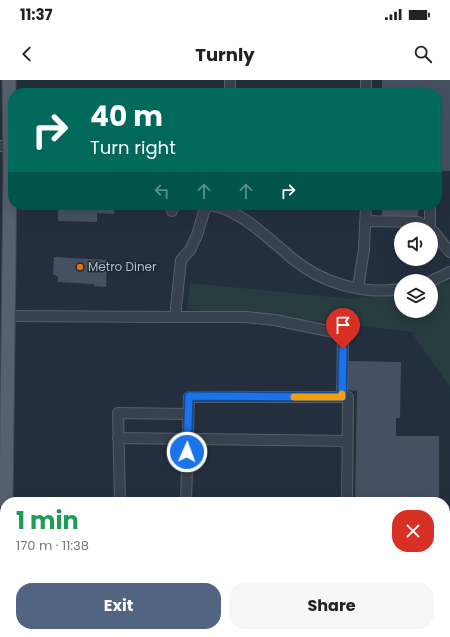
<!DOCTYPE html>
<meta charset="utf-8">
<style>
:root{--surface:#fff;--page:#f6f6f6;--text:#222;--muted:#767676;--accent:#516482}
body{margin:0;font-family:Poppins,sans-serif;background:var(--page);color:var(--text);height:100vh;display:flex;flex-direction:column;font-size:15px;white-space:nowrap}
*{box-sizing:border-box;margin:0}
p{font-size:13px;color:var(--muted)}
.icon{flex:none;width:22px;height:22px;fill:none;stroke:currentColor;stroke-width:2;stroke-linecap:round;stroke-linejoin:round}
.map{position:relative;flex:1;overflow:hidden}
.panel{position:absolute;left:0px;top:417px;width:450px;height:140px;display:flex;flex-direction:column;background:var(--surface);border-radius:16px 16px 0 0;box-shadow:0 4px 16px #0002}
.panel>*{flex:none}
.hud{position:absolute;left:8px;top:8px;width:434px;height:122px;border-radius:16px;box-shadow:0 4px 16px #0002;background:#00695c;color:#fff;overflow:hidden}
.controls{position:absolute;left:394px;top:142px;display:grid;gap:8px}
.controls a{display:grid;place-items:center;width:44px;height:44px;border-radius:50%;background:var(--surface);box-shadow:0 4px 16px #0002;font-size:20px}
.pin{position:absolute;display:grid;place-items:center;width:34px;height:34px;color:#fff;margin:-41px -17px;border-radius:50% 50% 50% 0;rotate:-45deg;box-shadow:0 0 4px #0007}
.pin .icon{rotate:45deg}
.me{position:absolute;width:44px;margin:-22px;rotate:2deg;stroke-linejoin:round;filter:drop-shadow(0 0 3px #0008)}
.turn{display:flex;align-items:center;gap:14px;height:84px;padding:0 16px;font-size:18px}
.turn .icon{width:52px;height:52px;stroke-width:2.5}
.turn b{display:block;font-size:28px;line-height:34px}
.lanes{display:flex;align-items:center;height:38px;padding:0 16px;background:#0003;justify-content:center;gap:20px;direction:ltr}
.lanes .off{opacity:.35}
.round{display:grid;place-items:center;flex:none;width:42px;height:42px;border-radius:16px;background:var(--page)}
.overview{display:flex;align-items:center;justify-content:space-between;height:68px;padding:0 16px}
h1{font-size:24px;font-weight:700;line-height:30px;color:#1e9e55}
.primary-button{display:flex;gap:8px;margin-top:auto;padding:8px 16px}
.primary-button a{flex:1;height:46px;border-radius:16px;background:var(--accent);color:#fff;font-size:16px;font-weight:700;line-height:46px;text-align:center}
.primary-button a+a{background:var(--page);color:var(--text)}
.status{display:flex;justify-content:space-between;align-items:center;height:28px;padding:0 20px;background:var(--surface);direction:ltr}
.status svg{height:11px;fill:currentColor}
header{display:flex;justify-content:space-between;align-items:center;height:52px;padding:0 16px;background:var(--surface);font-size:18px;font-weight:700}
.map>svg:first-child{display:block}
.green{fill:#263c3f}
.building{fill:#455162}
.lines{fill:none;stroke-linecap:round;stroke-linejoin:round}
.minor-casing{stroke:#565f6c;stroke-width:12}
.major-casing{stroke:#414a57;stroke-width:15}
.minor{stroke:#38414e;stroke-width:10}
.major{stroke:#56606e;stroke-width:13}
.route-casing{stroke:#114b97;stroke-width:10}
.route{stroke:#1a73e8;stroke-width:7}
.slow{stroke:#f59e0b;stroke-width:7}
.food-dot{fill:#e8710a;stroke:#1d2633;stroke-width:1.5}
.labels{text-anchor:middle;stroke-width:3;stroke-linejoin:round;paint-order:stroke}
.poi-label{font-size:12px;fill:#b4bcc9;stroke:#1d2633;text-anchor:start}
</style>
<div class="status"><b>11:37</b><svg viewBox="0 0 49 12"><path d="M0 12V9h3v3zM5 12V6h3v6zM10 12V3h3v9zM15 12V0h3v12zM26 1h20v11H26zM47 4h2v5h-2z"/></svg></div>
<header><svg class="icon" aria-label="back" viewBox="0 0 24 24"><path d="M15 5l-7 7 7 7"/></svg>Turnly<svg class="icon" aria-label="search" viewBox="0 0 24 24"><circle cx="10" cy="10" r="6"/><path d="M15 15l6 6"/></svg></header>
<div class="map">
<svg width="450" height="557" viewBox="0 0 450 557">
<rect width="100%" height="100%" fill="#242f3e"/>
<!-- green -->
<path class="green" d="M450,202V307L411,252L344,244L187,229L190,203L351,219L401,211V231H431V206Z"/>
<!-- building -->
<path class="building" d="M382,0H450V91H437V13H382Z
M55,125H115L114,134L97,133V142L58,141V127L55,126Z
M382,125H418V137H382Z
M54,177L107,180L106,207L94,206V204L58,202V197L53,194Z
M348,281L401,282L400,338H396V356H439V422H355L357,311L348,310Z
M445,461H450V557H359V552H445Z"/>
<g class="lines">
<defs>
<path id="minor" d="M230,0V13
M366,13V0
M0,66L13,67
M209,125C215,126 221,127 227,130C252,141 271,161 293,179C322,203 363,215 401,209
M172,131L174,125
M365,141L418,142L431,149
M430,148V125
M431,149L450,172
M431,201L450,192
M358,208L364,169L366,125
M8,236L175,237L181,180L190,170L197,155L206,125
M175,237H245L275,240L343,254L342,317
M118,358L347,361
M120,422L118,333L188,334
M186,422L189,317H348L347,422
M0,493L5,494
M345,552V557
M46,557V552
M141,557L142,552"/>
<path id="major" d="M6,422L10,93L9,0
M5,557V537"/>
</defs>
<!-- minor casing -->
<use href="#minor" class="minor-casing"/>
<!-- major casing -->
<use href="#major" class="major-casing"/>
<!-- minor -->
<use href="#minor" class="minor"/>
<!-- major -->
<use href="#major" class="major"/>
</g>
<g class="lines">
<defs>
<path id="route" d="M187,372L189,316L342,317L343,269"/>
</defs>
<!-- route casing -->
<use href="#route" class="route-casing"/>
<!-- route -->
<use href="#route" class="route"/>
<!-- slow -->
<path class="slow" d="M294,317H342V314"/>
</g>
<!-- markers -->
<circle class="food-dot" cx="80" cy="187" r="4"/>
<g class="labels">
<!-- poi labels -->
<g class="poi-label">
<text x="88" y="191">Metro Diner</text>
</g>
</g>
</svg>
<div class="controls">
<a><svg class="icon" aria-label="sound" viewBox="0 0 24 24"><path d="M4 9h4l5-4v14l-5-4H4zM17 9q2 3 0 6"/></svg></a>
<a><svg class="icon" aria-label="layers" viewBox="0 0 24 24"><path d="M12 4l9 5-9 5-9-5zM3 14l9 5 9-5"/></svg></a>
</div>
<div class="pin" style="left:343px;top:269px;background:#d93025"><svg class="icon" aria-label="arrive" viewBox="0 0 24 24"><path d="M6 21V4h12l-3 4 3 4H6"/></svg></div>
<svg class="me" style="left:187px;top:372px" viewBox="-20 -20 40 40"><circle r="17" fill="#1a73e8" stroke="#fff" stroke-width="3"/><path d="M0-11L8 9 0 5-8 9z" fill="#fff"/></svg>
<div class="hud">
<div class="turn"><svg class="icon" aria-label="right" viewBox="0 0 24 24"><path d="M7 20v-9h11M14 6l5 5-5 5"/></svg><div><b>40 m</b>Turn right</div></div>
<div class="lanes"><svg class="icon off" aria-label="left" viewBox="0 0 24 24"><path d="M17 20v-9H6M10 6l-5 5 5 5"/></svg><svg class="icon off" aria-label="ahead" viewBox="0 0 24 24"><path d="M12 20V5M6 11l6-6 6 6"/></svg><svg class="icon off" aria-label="ahead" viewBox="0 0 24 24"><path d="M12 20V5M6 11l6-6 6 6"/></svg><svg class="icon" aria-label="right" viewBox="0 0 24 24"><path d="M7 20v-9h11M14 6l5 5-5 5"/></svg></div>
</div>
<section class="panel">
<div class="overview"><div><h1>1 min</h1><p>170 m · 11:38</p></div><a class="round" style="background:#d93025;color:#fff"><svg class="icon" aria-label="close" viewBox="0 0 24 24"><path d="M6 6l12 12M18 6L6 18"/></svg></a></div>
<div class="primary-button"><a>Exit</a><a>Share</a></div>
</section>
</div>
